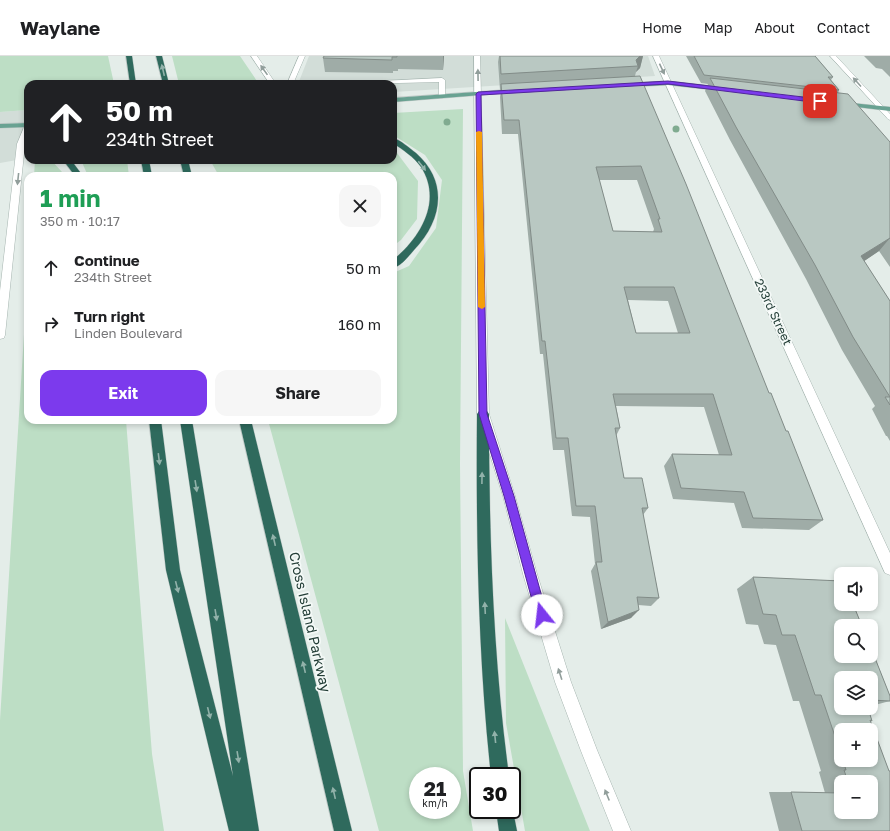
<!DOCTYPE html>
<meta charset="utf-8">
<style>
:root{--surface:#fff;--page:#f6f6f6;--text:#202124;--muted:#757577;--line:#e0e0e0;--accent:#7c3aed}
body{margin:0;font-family:"Golos Text",sans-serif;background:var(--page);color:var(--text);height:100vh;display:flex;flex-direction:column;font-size:15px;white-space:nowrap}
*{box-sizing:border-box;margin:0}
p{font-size:13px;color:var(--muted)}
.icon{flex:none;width:22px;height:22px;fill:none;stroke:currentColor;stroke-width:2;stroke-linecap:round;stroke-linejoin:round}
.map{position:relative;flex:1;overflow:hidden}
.sheet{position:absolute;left:24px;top:116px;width:373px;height:252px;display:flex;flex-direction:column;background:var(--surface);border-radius:12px;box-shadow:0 2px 6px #0003}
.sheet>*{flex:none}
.guide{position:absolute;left:24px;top:24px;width:373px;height:84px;border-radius:12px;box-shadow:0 2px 6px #0003;background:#202124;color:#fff;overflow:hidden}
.fabs{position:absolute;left:834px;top:511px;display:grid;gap:8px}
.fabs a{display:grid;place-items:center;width:44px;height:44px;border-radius:8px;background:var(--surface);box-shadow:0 2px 6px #0003;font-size:20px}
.speed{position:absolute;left:409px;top:711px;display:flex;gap:8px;font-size:20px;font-weight:700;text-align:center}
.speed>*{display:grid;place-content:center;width:52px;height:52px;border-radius:50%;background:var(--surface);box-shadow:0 2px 6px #0003;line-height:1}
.speed small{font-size:10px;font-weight:400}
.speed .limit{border:2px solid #111;border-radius:6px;background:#fff;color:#111}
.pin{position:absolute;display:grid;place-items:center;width:34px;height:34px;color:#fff;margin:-17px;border-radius:8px;box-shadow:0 2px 6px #0006}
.me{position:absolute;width:44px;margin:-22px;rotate:344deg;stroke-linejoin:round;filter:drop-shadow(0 0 3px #0008)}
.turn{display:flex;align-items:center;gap:14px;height:84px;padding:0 16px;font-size:18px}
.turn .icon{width:52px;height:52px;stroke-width:2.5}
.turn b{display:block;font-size:28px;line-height:34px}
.round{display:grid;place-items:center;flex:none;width:42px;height:42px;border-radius:12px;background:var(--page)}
.headline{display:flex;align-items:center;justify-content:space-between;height:68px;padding:0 16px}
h1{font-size:24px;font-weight:700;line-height:30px;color:#1e9e55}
.primary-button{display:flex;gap:8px;margin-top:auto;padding:8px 16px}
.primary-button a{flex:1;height:46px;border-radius:12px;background:var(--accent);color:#fff;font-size:16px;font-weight:700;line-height:46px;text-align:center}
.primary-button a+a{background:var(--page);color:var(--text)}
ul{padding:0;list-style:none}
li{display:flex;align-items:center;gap:12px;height:56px;padding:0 16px}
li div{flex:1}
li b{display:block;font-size:15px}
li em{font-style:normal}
header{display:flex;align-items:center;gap:24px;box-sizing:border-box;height:56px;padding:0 20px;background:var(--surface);border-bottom:1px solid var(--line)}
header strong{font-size:19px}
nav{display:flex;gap:22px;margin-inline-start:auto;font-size:14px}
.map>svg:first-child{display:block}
.built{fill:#d2ddd8}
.green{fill:#bddec5;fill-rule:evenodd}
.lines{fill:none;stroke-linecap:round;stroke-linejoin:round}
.minor-casing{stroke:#a6b5b0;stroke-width:1}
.major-casing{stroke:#c1c9c7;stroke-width:1}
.highway-casing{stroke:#c1c9c7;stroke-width:1}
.minor{fill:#fff;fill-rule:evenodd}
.major{fill:#69a292;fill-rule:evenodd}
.highway{fill:#2f6a5d;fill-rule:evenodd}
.tree{fill:#80ab90}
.wall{fill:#9faca7;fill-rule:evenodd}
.shaded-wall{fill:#828c88}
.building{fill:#b9c8c2;stroke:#828c88;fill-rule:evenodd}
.oneway{fill:#919e9b}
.oneway2{fill:#92b2aa}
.route{fill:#7c3aed;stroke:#51269a}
.slow{fill:#f59e0b}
.labels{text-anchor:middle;stroke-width:3.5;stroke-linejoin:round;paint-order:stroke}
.street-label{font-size:12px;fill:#233e37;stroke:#f4f9f7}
.near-street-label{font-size:14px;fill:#233e37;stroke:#f4f9f7}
</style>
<header>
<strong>Waylane</strong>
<nav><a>Home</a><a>Map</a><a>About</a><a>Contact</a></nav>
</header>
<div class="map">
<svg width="890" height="775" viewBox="0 0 890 775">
<rect width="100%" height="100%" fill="#e4ede9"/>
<!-- built -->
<path class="built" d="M309,0H648L655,20L393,36V28H298Z
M28,54V102L0,107V56Z"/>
<!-- green -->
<path class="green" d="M0,0H108L114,28H28V54L0,56Z
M172,0H240L259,28H179Z
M463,53L460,408L463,715L473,775H379L268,364H393V217L409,210L436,172L442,124L425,99L393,79V57ZM418,720H452V754H418Z
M393,95L397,97L418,125L417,163L401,184L393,190V120H219L210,104H393Z
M35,104H51L62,116L64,120H34Z
M81,104H127L129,120H88Z
M28,214V364H126L152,698L164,775H0V664Z
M505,562L590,775H525L506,667Z"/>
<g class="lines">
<defs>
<path id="minor" d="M251,0H257L276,28H270Z
M299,0H305L293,28H287Z
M474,0H480L489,358L515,440L537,518L571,626L597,694L631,775H613L581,695L555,626L523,518L503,440L477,358Z
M653,0H659L890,497V519L885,517Z
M830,0H836L890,58V64L888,63Z
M442,22L445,24V40L442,42L439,40V26L358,28L361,26Z
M25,69H28V80L25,88L5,279L4,282L0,283V235L17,88Z"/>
<path id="major" d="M668,25L723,31L726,33L723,35L668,29L628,31L625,29L628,27Z
M518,33L521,35L520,36L393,46V42Z
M842,46L890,51V55L840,49L839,48Z
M28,67V71L0,72V68Z"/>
<path id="highway" d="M126,0H132L136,28H130Z
M156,0H162L169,28H163Z
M393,82C401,84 409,92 416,97C449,126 442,165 414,194C408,201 401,210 393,212V204C420,182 443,145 421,111C414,101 403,94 393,87Z
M63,104H71L83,120H75Z
M141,104H149L152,120H144Z
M180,104H188L192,120H184Z
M483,353L487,355L489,358C489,479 493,600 509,720H491C478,599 476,479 477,358L479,355Z
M149,364H161L180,514L233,720L180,364H192L259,775H229L166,514Z
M239,364H251L352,775H334Z
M512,750L517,775H499L496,754H512Z"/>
</defs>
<!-- minor casing -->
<use href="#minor" class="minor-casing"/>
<!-- major casing -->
<use href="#major" class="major-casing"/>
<!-- highway casing -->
<use href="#highway" class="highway-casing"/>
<!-- minor -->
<use href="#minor" class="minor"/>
<!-- major -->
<use href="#major" class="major"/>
<!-- highway -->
<use href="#highway" class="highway"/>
</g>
<!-- trees -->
<g class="tree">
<circle cx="447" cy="66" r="3.5"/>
<circle cx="676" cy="73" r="3.5"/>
</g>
<!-- wall -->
<path class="wall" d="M324,0H444L443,14L398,13V15H393V17L325,16L323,2Z
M499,0H643L640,12L636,16L635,20L769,337L786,375L823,464L809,474L742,472L734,447L673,443L664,410L672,398L719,399L704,351L616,350L620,372L616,380L624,422L648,452L643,459L659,542L651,550L638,549L631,562L601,573L591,515L595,508L590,461L572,460L564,394H553L543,298H540L518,78H502L500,41L501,34H500L498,6ZM599,124H637L654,173L653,176L613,175ZM628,244L668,245L678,277H636Z
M686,0H815L833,21L831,24L839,34L838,37L890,86V211L879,195L864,205L890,245V385L887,380H886L872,353L875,350L842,294L806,223L730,84L705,35L708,28L701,27Z
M864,0H890V21L882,13L876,12Z
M753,521L841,525V548H853L862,570H841V600H871V592L890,640V645L871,650V622H841V652H868L872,665H870L889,715H890V775H779L769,736H791L825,737L819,716L821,715L799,645H793L776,589L764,588L758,569L746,568L737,533ZM841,674H871V704H841ZM841,726H871V756H841Z"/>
<!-- shaded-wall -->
<path class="shaded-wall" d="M443,0H444L443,14Z
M640,0H643L640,12L636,16L638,10L636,4Z
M890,182L879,195L851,214L861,200Z
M639,554L631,562L601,573L608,566Z"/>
<!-- building -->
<path class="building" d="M324,0H397V1H392V4L323,2Z
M500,0H640L636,4L638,10L501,18Z
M694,0H815L833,21H828L839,34L704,19Z
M640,20L686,128L769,337H771L786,375H788L823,464L753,462L744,436L681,432L672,398L732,399L713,338H613L620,372H615L624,422H642L648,452H642L659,542L637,541L639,554L608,566L596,506H602L595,450H576L568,382H556L545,285H542L519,64H504L501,28ZM641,110L660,163H658L662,176L613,175L596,111ZM624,231H674L690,277H636Z
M710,22L848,38L890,86V183V182L861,200L890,245V349L885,341H890L853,281L815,209L736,71Z
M753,521L841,525V548H853L862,570H841V600H871V592L890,640V645L871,644V622H841V652H868L872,665L870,664L889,715H890V775H802L791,736L841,737V756H871V726H848L844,714H846L843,704H871V674H841V698L821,639H815L795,579H782L776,559L763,558Z"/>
<!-- one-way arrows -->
<defs><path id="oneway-solid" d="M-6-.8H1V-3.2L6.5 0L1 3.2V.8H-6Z"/></defs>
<g class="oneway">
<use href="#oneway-solid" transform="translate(662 13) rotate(65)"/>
<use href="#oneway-solid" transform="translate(264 14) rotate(-125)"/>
<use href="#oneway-solid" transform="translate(478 19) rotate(-91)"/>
<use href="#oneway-solid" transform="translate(857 26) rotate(-132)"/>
<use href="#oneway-solid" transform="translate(18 123) rotate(96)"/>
<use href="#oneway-solid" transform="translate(560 618) rotate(-108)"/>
<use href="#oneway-solid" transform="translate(607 739) rotate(-112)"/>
</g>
<g class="oneway2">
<use href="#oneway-solid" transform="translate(163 14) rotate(-103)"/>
<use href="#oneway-solid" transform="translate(422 110) rotate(52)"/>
<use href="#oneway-solid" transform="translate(159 403) rotate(83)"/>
<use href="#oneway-solid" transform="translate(482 422) rotate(-89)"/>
<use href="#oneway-solid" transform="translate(196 430) rotate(81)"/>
<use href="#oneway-solid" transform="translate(274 484) rotate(-103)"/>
<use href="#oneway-solid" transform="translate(177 531) rotate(76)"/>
<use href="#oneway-solid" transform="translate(485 552) rotate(-93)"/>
<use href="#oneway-solid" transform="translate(216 559) rotate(81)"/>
<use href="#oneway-solid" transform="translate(304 611) rotate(-103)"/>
<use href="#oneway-solid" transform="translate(209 657) rotate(76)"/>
<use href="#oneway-solid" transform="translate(495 681) rotate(-96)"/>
<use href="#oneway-solid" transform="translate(238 701) rotate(81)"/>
<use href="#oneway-solid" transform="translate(334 737) rotate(-103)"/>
</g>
<!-- route -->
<path class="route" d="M668,25L820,43L823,45L820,47L668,28L481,39L487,358L514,440L547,559L546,563L542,564L538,563L536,559L504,440L479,358L476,38L478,36Z"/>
<!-- slow -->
<path class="slow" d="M479,75L482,76L485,251L482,253L478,251L476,76Z"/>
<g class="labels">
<!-- street labels -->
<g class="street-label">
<text transform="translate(773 256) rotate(65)" y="4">233rd Street</text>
</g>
<!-- near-street labels -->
<g class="near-street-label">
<text transform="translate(310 566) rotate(77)" y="5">Cross Island Parkway</text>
</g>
</g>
</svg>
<div class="fabs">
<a><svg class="icon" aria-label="sound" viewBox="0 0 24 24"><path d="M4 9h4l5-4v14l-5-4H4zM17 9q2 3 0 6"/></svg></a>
<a><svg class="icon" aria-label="search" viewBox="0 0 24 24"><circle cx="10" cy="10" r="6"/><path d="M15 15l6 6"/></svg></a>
<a><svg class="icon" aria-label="layers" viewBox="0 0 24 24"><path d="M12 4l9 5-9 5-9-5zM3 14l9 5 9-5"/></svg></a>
<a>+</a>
<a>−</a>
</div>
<div class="speed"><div>21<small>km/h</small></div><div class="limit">30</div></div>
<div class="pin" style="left:820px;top:45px;background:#d93025"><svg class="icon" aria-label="arrive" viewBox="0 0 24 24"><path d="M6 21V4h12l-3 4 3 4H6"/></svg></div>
<svg class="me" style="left:542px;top:559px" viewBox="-20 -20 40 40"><circle r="19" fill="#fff"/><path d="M0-13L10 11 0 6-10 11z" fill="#7c3aed"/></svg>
<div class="guide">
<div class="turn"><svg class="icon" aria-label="ahead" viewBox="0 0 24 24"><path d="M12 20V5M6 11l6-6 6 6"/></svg><div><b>50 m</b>234th Street</div></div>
</div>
<section class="sheet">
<div class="headline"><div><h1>1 min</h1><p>350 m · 10:17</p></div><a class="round"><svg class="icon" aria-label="close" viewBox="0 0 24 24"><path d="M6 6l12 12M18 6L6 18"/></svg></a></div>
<ul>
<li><svg class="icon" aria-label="ahead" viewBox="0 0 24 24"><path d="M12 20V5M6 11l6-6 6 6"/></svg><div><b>Continue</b><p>234th Street</p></div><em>50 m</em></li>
<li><svg class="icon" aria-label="right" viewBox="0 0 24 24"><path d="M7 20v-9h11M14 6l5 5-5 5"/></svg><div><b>Turn right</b><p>Linden Boulevard</p></div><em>160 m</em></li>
</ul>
<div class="primary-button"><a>Exit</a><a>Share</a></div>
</section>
</div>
